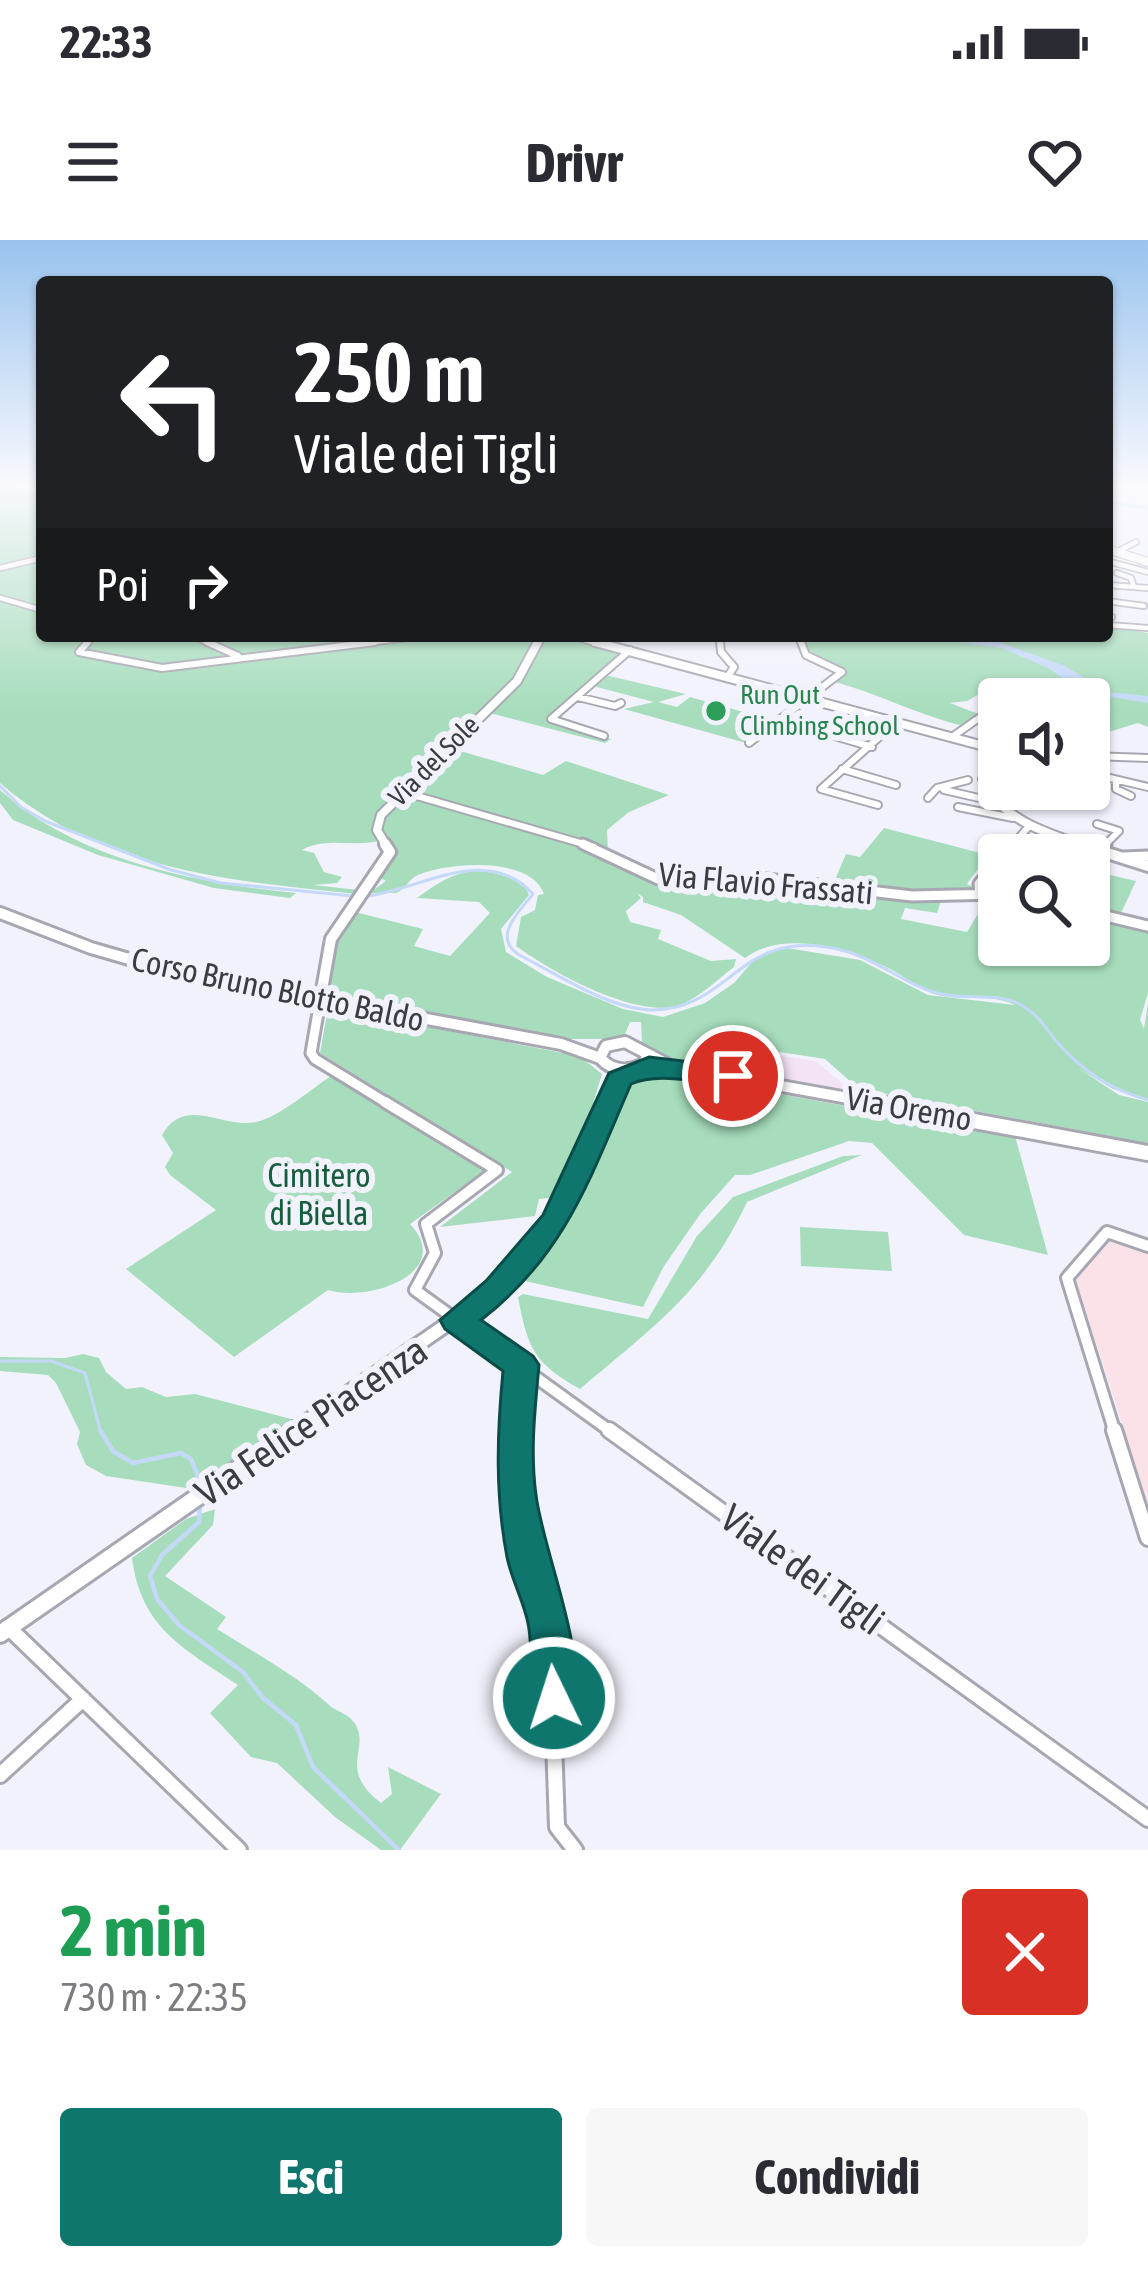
<!DOCTYPE html>
<html lang="it">
<meta charset="utf-8">
<style>
:root{--surface:#fff;--page:#f7f7f7;--text:#2b2b33;--muted:#7c7c81;--accent:#0f766e}
body{margin:0;font-family:"Asap Condensed",sans-serif;background:var(--page);color:var(--text);height:100vh;display:flex;flex-direction:column;font-size:45px;white-space:nowrap}
*{box-sizing:border-box;margin:0}
p{font-size:39px;color:var(--muted)}
.icon{flex:none;width:66px;height:66px;fill:none;stroke:currentColor;stroke-width:2;stroke-linecap:round;stroke-linejoin:round}
.map{position:relative;height:1610px;overflow:hidden}
.panel{display:flex;flex-direction:column;background:var(--surface);flex:1}
.panel>*{flex:none}
.hud{position:absolute;left:36px;top:36px;width:1077px;height:366px;border-radius:12px;box-shadow:0 3px 9px #0004;background:#202124;color:#fff;overflow:hidden}
.controls{position:absolute;left:978px;top:438px;display:grid;gap:24px}
.controls a{display:grid;place-items:center;width:132px;height:132px;border-radius:12px;background:var(--surface);box-shadow:0 3px 9px #0004;font-size:60px}
.pin{position:absolute;display:grid;place-items:center;width:102px;height:102px;color:#fff;margin:-51px;border:6px solid #fff;border-radius:50%;box-shadow:0 3px 12px #0007}
.me{position:absolute;width:132px;margin:-66px;rotate:356deg;stroke-linejoin:round;filter:drop-shadow(0 0 9px #0008)}
.turn{display:flex;align-items:center;gap:42px;height:252px;padding:0 60px;font-size:54px}
.turn .icon{width:156px;height:156px;stroke-width:2.5}
.turn b{display:block;font-size:84px;line-height:102px}
.then{display:flex;align-items:center;height:114px;padding:0 60px;background:#0003;gap:24px;font-size:45px}
.round{display:grid;place-items:center;flex:none;width:126px;height:126px;border-radius:12px;background:var(--page)}
.overview{display:flex;align-items:center;justify-content:space-between;height:204px;padding:0 60px}
h1{font-size:72px;font-weight:700;line-height:90px;color:#1e9e55}
.button{display:flex;gap:24px;margin-top:auto;padding:24px 60px}
.button a{flex:1;height:138px;border-radius:12px;background:var(--accent);color:#fff;font-size:48px;font-weight:700;line-height:138px;text-align:center}
.button a+a{background:var(--page);color:var(--text)}
.status{display:flex;justify-content:space-between;align-items:center;height:84px;padding:0 60px;background:var(--surface);direction:ltr}
.status svg{height:33px;fill:currentColor}
header{display:flex;justify-content:space-between;align-items:center;height:156px;padding:0 60px;background:var(--surface);font-size:54px;font-weight:700}
.map>svg:first-child{display:block}
.commercial{fill:#f4e3f4}
.education{fill:#fbe1e8}
.green{fill:#a7ddbc}
.water{fill:#c4d9f8}
.lines{fill:none;stroke-linecap:round;stroke-linejoin:round}
.stream-far1{stroke:#c4d9f8;stroke-width:3}
.stream{stroke:#c4d9f8;stroke-width:4.5}
.minor-far4-casing{stroke:#a7a7b1;stroke-width:8}
.minor-far3-casing{stroke:#a7a7b1;stroke-width:10}
.minor-far2-casing{stroke:#a7a7b1;stroke-width:15}
.minor-far1-casing{stroke:#a7a7b1;stroke-width:16}
.minor-casing{stroke:#a7a7b1;stroke-width:20}
.tertiary-far4-casing{stroke:#a7a7b1;stroke-width:9}
.tertiary-far3-casing{stroke:#a7a7b1;stroke-width:12}
.tertiary-far2-casing{stroke:#a7a7b1;stroke-width:16}
.tertiary-far1-casing{stroke:#a7a7b1;stroke-width:18}
.tertiary-casing{stroke:#a7a7b1;stroke-width:22}
.secondary-far2-casing{stroke:#a7a7b1;stroke-width:10}
.secondary-far1-casing{stroke:#a7a7b1;stroke-width:16}
.secondary-casing{stroke:#a7a7b1;stroke-width:20}
.minor-far4{stroke:#fff;stroke-width:4.5}
.minor-far3{stroke:#fff;stroke-width:6}
.minor-far2{stroke:#fff;stroke-width:9}
.minor-far1{stroke:#fff;stroke-width:10}
.minor{stroke:#fff;stroke-width:14}
.tertiary-far4{stroke:#fff;stroke-width:6}
.tertiary-far3{stroke:#fff;stroke-width:8}
.tertiary-far2{stroke:#fff;stroke-width:10}
.tertiary-far1{stroke:#fff;stroke-width:12}
.tertiary{stroke:#fff;stroke-width:16}
.secondary-far2{stroke:#fff;stroke-width:8}
.secondary-far1{stroke:#fff;stroke-width:10}
.secondary{stroke:#fff;stroke-width:14}
.route{fill:#0f766e;stroke:#0a4d48;stroke-width:3}
.leisure-dot{fill:#2e9e5b;stroke:#f2f2fd;stroke-width:4.5}
.labels{text-anchor:middle;stroke-width:12;stroke-linejoin:round;paint-order:stroke}
.far-leisure-label{font-size:27px;fill:#27864d;stroke:#f2f2fd;text-anchor:start}
.far-street-label{font-size:27px;fill:#3c3d41;stroke:#f2f2fd}
.street-label{font-size:33px;fill:#3c3d41;stroke:#f2f2fd}
.park-label{font-size:33px;fill:#175e3c;stroke:#f2f2fd}
.near-street-label{font-size:39px;fill:#3c3d41;stroke:#f2f2fd}
</style>
<div class="status"><b>22:33</b><svg viewBox="0 0 49 12"><path d="M0 12V9h3v3zM5 12V6h3v6zM10 12V3h3v9zM15 12V0h3v12zM26 1h20v11H26zM47 4h2v5h-2z"/></svg></div>
<header><svg class="icon" aria-label="menu" viewBox="0 0 24 24"><path d="M4 6h16M4 12h16M4 18h16"/></svg>Drivr<svg class="icon" aria-label="heart" viewBox="0 0 24 24"><path d="M12 20l-8-8c-3-5 5-10 8-4 3-6 11-1 8 4z"/></svg></header>
<div class="map">
<svg width="1148" height="1610" viewBox="0 0 1148 1610">
<rect width="100%" height="100%" fill="#f2f2fd"/>
<!-- commercial -->
<path class="commercial" d="M781,816L815,821L845,845L866,849L869,858L722,829L775,830L773,818Z"/>
<!-- education -->
<path class="education" d="M1112,998L1148,1011V1265L1076,1040Z"/>
<!-- green -->
<path class="green" d="M0,245H42V396H539L521,433L403,550L450,508L543,535L566,521L669,555L629,572L607,590L608,611L649,635L770,638L942,658L937,673L905,668L901,679L967,692L984,664L999,667V705H1089V678L1148,693V753L1140,780L1144,789L1148,763V860L1113,849L1078,828L1119,855L1148,862V903L889,855L851,842L825,819L773,811L766,827C724,819 676,832 642,803L641,782H630L623,799H565L325,757L333,708L351,671L423,689L414,706L450,716L490,673L479,662L417,658C457,629 474,623 524,643L529,655L501,689L506,712L547,737L623,769L663,777L705,763L734,743L753,721L768,711L787,708L860,720L928,755L1015,765C989,752 959,763 931,753C916,747 904,736 890,729C851,708 783,689 745,718L681,675L643,662V657L637,653L641,658L626,671L630,682L661,690L658,699L711,721L736,719L734,727C718,739 699,758 680,765C637,780 550,731 516,706L521,677L535,670L538,655L544,654C531,616 449,622 418,635C407,640 408,648 396,653H369L386,641L380,638L393,613L375,586L379,601C353,607 325,597 302,610L314,613L324,632L342,637L337,643L313,645L359,650L356,654C230,641 99,629 0,543Z
M1107,386L1148,393V487L1138,483L1089,498V459H1010L988,449L967,461L950,463L981,475L963,486C916,474 879,454 832,441L847,430L808,414L805,399L842,402V396H1107Z
M544,396H566L625,411L547,479L611,499L605,503L486,472L509,449Z
M605,435L686,454L658,462L677,467L690,457L754,475L742,485L761,491L746,503L624,469L654,462L593,446Z
M0,550C77,620 195,643 296,653L290,658L214,648L98,615L13,580L0,563Z
M884,588L988,615L967,644L974,647L969,653L912,654L834,642L846,614L860,617Z
M1089,630L1136,641L1121,673L1089,665Z
M328,768L579,816L602,834L581,903L559,957L539,959L535,976L440,987L512,932L320,813Z
M649,831L1015,896L1048,1015L964,995L872,903L849,901L750,935H735L701,973L664,1026L643,1067L520,1040C582,972 591,919 626,839Z
M334,834L487,929L410,984C455,1032 370,1063 328,1050L234,1117L126,1029L216,970L170,935L165,927L173,913L162,895C186,853 225,892 260,881C285,873 312,848 334,834Z
M862,915L747,962C704,1053 654,1086 580,1149C534,1123 528,1109 518,1057L523,1054L648,1079L697,996L733,957L843,916Z
M800,987L888,992L892,1031L801,1026Z
M83,1114L99,1118L106,1132L126,1149L142,1147L166,1157L195,1154L295,1180L193,1249L106,1236L86,1225L77,1204L80,1192L56,1143L48,1135L0,1131V1117L65,1118Z
M215,1269L213,1285L165,1336L226,1377L217,1389C255,1413 296,1435 328,1464C335,1471 346,1473 352,1480C375,1506 334,1527 381,1563L392,1554L388,1527L441,1554L400,1610H381L335,1577L277,1523L251,1517L210,1473L238,1445C183,1408 141,1388 132,1318L186,1279Z"/>
<!-- water -->
<path class="water" d="M915,396L988,398L1065,426L1108,452L1148,456V463L1081,452L1050,429L1002,408Z"/>
<g class="lines">
<!-- stream-far1 -->
<path class="stream-far1" d="M1107,262L1148,268
M0,546L21,567L45,581L171,630L221,643L353,656
M362,657C420,651 485,602 533,654C516,675 489,701 525,718C562,737 610,769 652,770C733,770 739,683 845,711C878,720 904,744 937,753C966,762 999,749 1026,768C1039,776 1047,790 1057,802C1082,831 1111,850 1148,860
M0,1121H51L85,1133L101,1193"/>
<!-- stream -->
<path class="stream" d="M100,1190L113,1211L133,1223L181,1213L191,1219L202,1246
M200,1261L199,1282L162,1315L150,1336L157,1359L179,1385L243,1432L262,1457L296,1485L313,1527L399,1610"/>
<defs>
<path id="minor-far4" d="M1117,312L1136,302
M1107,321L1148,332
M0,328L42,318
M1117,333L1131,338L1134,347
M1107,345L1148,348
M0,358L42,370
M1107,361L1144,366
M1107,377H1112
M1107,385L1148,388
M194,396L213,405
M720,396L721,405
M799,396L802,405
M85,405L93,396
M351,405L423,396"/>
<path id="minor-far3" d="M88,402L79,412L162,428L375,402
M207,402L238,416
M720,402L721,412L734,427L728,436
M578,457L615,466L621,463
M831,495L872,507
M604,496L551,479L630,410
M952,497L986,473
M749,503L842,432L806,415L801,402
M1089,516L1148,518
M842,529L896,545
M1089,533L1148,547
M1116,542V549L1131,556
M944,550L992,561
M403,552L594,607
M928,558L937,548L968,540
M878,565L821,549L896,482
M958,567L1013,578
M1097,584L1119,591L1103,607
M1011,607L1030,585"/>
<path id="minor-far2" d="M583,604L658,639H766L912,656L999,654
M1101,609L1106,604
M1004,615L1014,604
M1124,617L1148,616
M980,654L979,644L999,620
M1089,672L1148,686
M320,761L311,813L315,819L390,865"/>
<path id="minor-far1" d="M385,862L497,930L426,984L435,1013L415,1050L613,1193
M515,1193L521,1125
M1115,1193L1067,1038L1107,992L1148,1006"/>
<path id="minor" d="M516,1190L517,1253L528,1322L550,1385L557,1587L575,1610
M609,1190L1148,1579
M1114,1190L1148,1298
M8,1387L239,1610
M0,1535L83,1459"/>
<path id="tertiary-far4" d="M16,245L42,250
M573,396L606,405
M536,405L541,396"/>
<path id="tertiary-far3" d="M595,402L999,510
M999,523L983,539C1000,580 1049,594 1088,607
M387,607L377,590L381,575L517,441L538,402"/>
<path id="tertiary-far2" d="M1079,604L1148,626
M320,761L331,699L390,612L385,604
M608,865L619,839L633,830"/>
<path id="tertiary-far1" d="M290,1193L498,1049L556,980L609,862"/>
<path id="tertiary" d="M0,1394L294,1190"/>
<path id="secondary-far2" d="M1107,309L1148,322"/>
<path id="secondary-far1" d="M0,673L91,708L174,732L561,804L600,818
M647,816L644,824C628,832 613,832 600,818L606,806L625,802L667,824
M639,827L670,826L887,865"/>
<path id="secondary" d="M871,862L1148,913"/>
</defs>
<!-- minor-far4 casing -->
<use href="#minor-far4" class="minor-far4-casing"/>
<!-- minor-far3 casing -->
<use href="#minor-far3" class="minor-far3-casing"/>
<!-- minor-far2 casing -->
<use href="#minor-far2" class="minor-far2-casing"/>
<!-- minor-far1 casing -->
<use href="#minor-far1" class="minor-far1-casing"/>
<!-- minor casing -->
<use href="#minor" class="minor-casing"/>
<!-- tertiary-far4 casing -->
<use href="#tertiary-far4" class="tertiary-far4-casing"/>
<!-- tertiary-far3 casing -->
<use href="#tertiary-far3" class="tertiary-far3-casing"/>
<!-- tertiary-far2 casing -->
<use href="#tertiary-far2" class="tertiary-far2-casing"/>
<!-- tertiary-far1 casing -->
<use href="#tertiary-far1" class="tertiary-far1-casing"/>
<!-- tertiary casing -->
<use href="#tertiary" class="tertiary-casing"/>
<!-- secondary-far2 casing -->
<use href="#secondary-far2" class="secondary-far2-casing"/>
<!-- secondary-far1 casing -->
<use href="#secondary-far1" class="secondary-far1-casing"/>
<!-- secondary casing -->
<use href="#secondary" class="secondary-casing"/>
<!-- minor-far4 -->
<use href="#minor-far4" class="minor-far4"/>
<!-- minor-far3 -->
<use href="#minor-far3" class="minor-far3"/>
<!-- minor-far2 -->
<use href="#minor-far2" class="minor-far2"/>
<!-- minor-far1 -->
<use href="#minor-far1" class="minor-far1"/>
<!-- minor -->
<use href="#minor" class="minor"/>
<!-- tertiary-far4 -->
<use href="#tertiary-far4" class="tertiary-far4"/>
<!-- tertiary-far3 -->
<use href="#tertiary-far3" class="tertiary-far3"/>
<!-- tertiary-far2 -->
<use href="#tertiary-far2" class="tertiary-far2"/>
<!-- tertiary-far1 -->
<use href="#tertiary-far1" class="tertiary-far1"/>
<!-- tertiary -->
<use href="#tertiary" class="tertiary"/>
<!-- secondary-far2 -->
<use href="#secondary-far2" class="secondary-far2"/>
<!-- secondary-far1 -->
<use href="#secondary-far1" class="secondary-far1"/>
<!-- secondary -->
<use href="#secondary" class="secondary"/>
</g>
<!-- sky -->
<linearGradient id="sky" x2="0" y2="1"><stop stop-color="#99c3ee"/><stop offset="0.52" stop-color="#f9f9fe"/><stop offset="1" stop-color="#f9f9fe" stop-opacity="0"/></linearGradient>
<rect width="1148" height="470" fill="url(#sky)"/>
<!-- route -->
<path class="route" d="M649,817L733,827L747,836C728,855 669,827 631,844C590,938 565,1015 481,1080L533,1116L539,1125C535,1169 530,1212 536,1255C543,1313 592,1422 570,1472L554,1478L539,1472C528,1446 533,1417 529,1389C526,1365 512,1342 507,1317C495,1254 497,1194 503,1131L445,1089L440,1080L486,1041L543,975L609,833Z"/>
<!-- markers -->
<circle class="leisure-dot" cx="716" cy="471" r="12"/>
<g class="labels">
<!-- far-leisure labels -->
<g class="far-leisure-label">
<text x="740" y="464">Run Out<tspan x="740" dy="31">Climbing School</tspan></text>
</g>
<!-- far-street labels -->
<g class="far-street-label">
<text transform="translate(434 521) rotate(-45)" y="9">Via del Sole</text>
</g>
<!-- street labels -->
<g class="street-label">
<text transform="translate(766 643) rotate(5)" y="12">Via Flavio Frassati</text>
<text transform="translate(278 749) rotate(12)" y="12">Corso Bruno Blotto Baldo</text>
<text transform="translate(909 868) rotate(10)" y="12">Via Oremo</text>
</g>
<!-- park labels -->
<g class="park-label">
<text x="319" y="947">Cimitero<tspan x="319" dy="38">di Biella</tspan></text>
</g>
<!-- near-street labels -->
<g class="near-street-label">
<text transform="translate(311 1181) rotate(-34)" y="14">Via Felice Piacenza</text>
<text transform="translate(803 1329) rotate(36)" y="14">Viale dei Tigli</text>
</g>
</g>
</svg>
<div class="controls">
<a><svg class="icon" aria-label="sound" viewBox="0 0 24 24"><path d="M4 9h4l5-4v14l-5-4H4zM17 9q2 3 0 6"/></svg></a>
<a><svg class="icon" aria-label="search" viewBox="0 0 24 24"><circle cx="10" cy="10" r="6"/><path d="M15 15l6 6"/></svg></a>
</div>
<div class="pin" style="left:733px;top:836px;background:#d93025"><svg class="icon" aria-label="arrive" viewBox="0 0 24 24"><path d="M6 21V4h12l-3 4 3 4H6"/></svg></div>
<svg class="me" style="left:554px;top:1458px" viewBox="-20 -20 40 40"><circle r="17" fill="#0f766e" stroke="#fff" stroke-width="3"/><path d="M0-11L8 9 0 5-8 9z" fill="#fff"/></svg>
<div class="hud">
<div class="turn"><svg class="icon" aria-label="left" viewBox="0 0 24 24"><path d="M17 20v-9H6M10 6l-5 5 5 5"/></svg><div><b>250 m</b>Viale dei Tigli</div></div>
<div class="then">Poi<svg class="icon" aria-label="right" viewBox="0 0 24 24"><path d="M7 20v-9h11M14 6l5 5-5 5"/></svg></div>
</div>
</div>
<section class="panel">
<div class="overview"><div><h1>2 min</h1><p>730 m · 22:35</p></div><a class="round" style="background:#d93025;color:#fff"><svg class="icon" aria-label="close" viewBox="0 0 24 24"><path d="M6 6l12 12M18 6L6 18"/></svg></a></div>
<div class="button"><a>Esci</a><a>Condividi</a></div>
</section>
